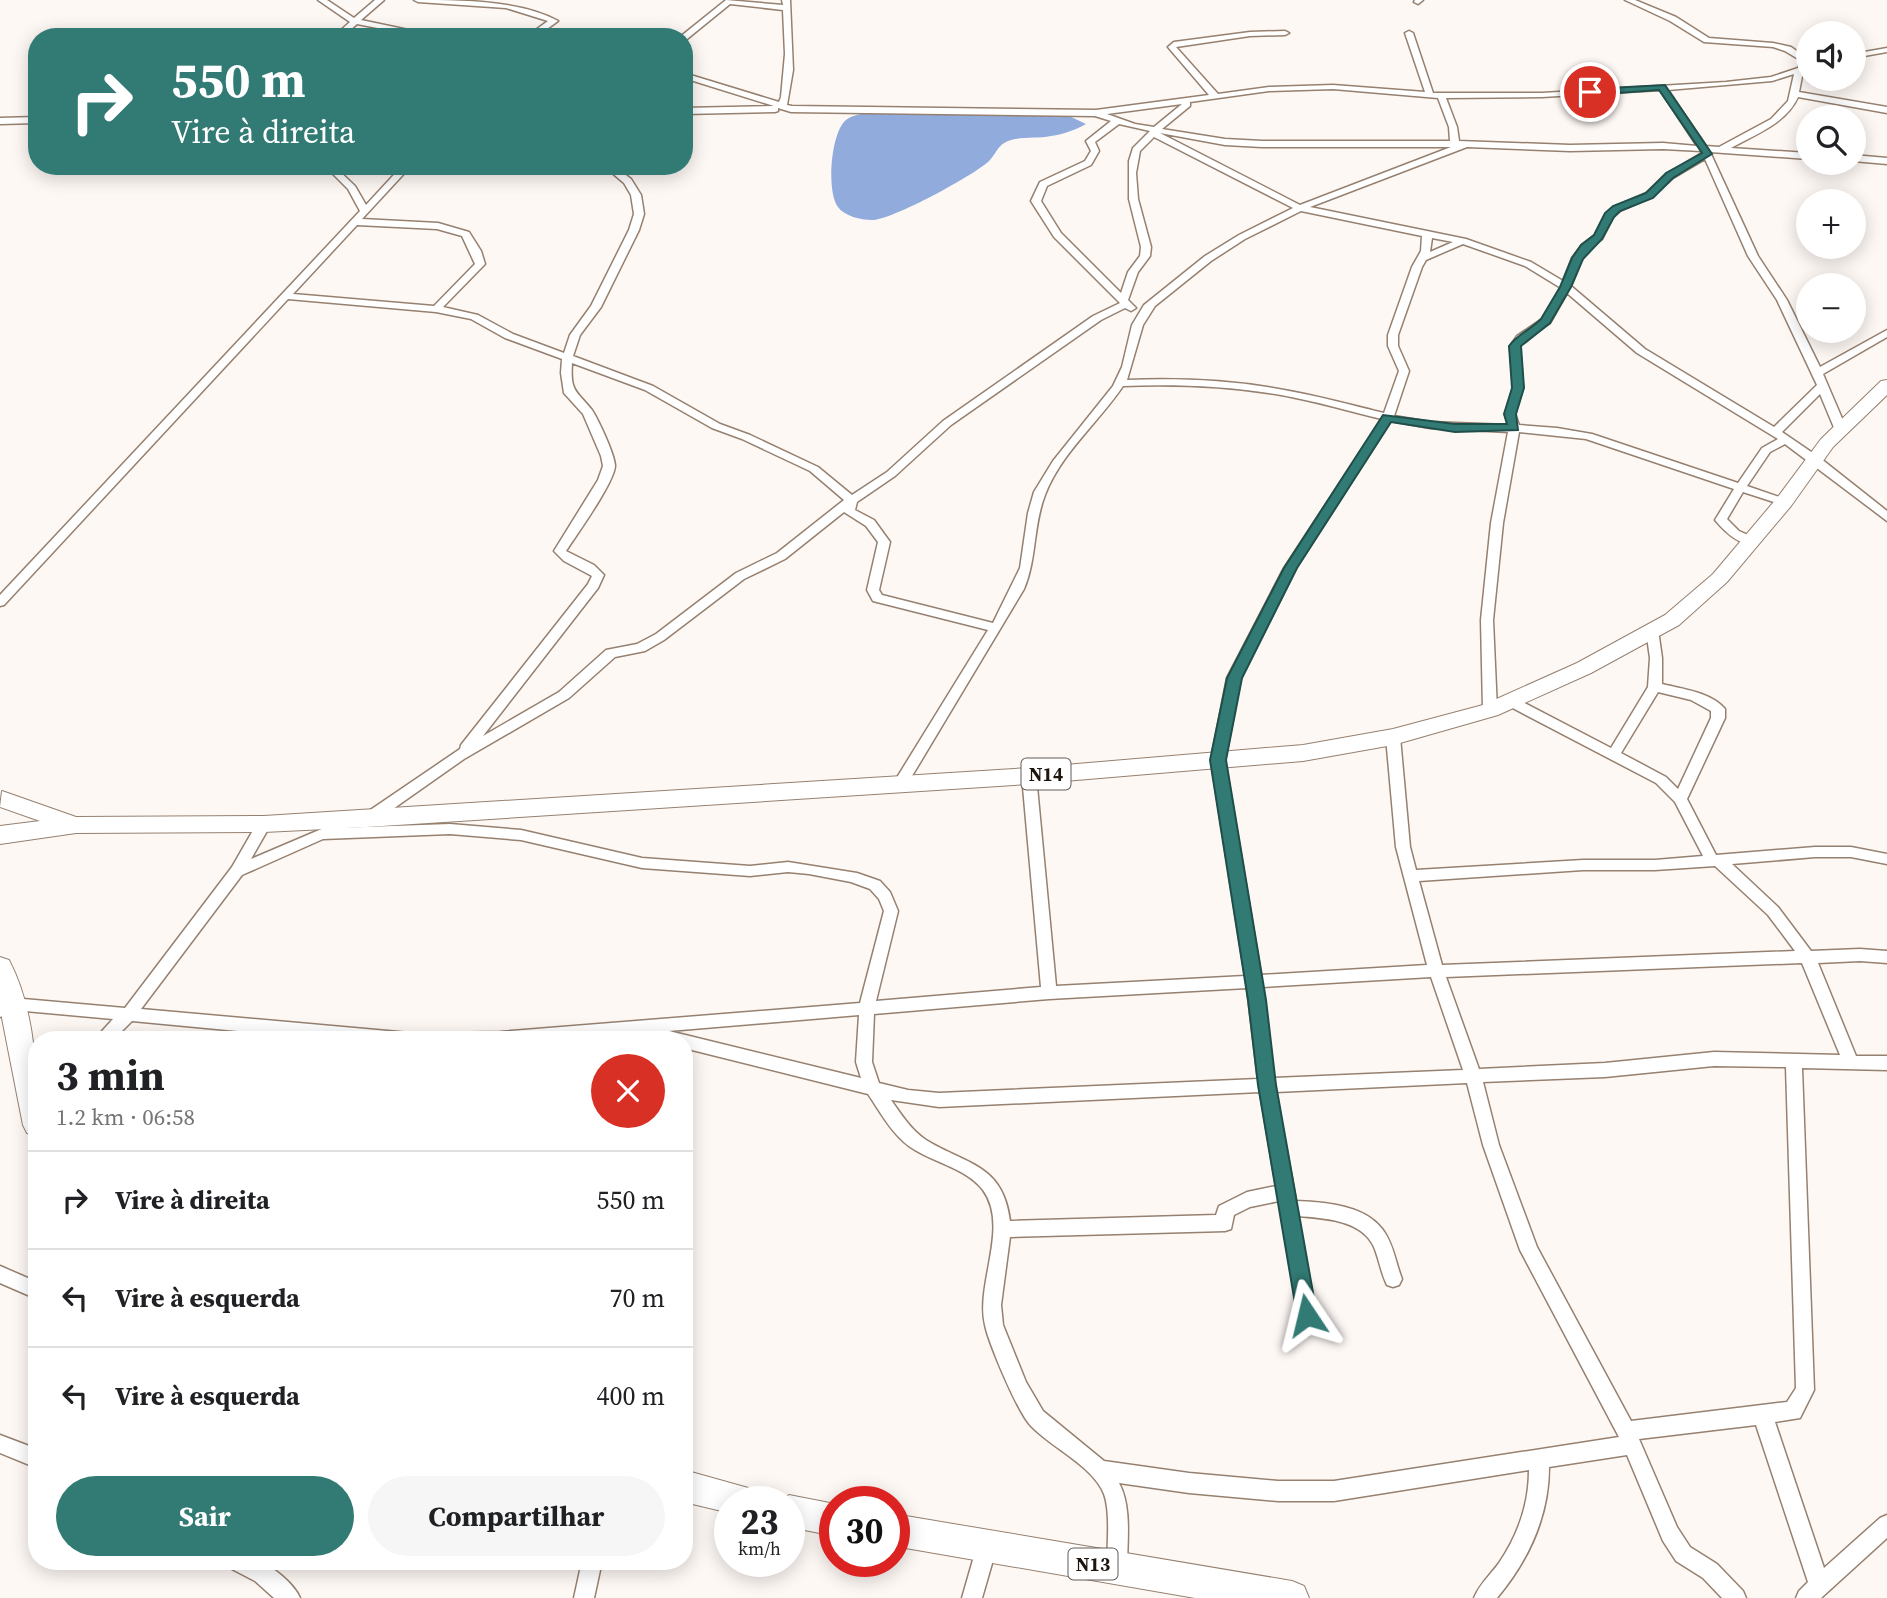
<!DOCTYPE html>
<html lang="pt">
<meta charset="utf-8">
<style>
:root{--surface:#fff;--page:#f6f6f6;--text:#202124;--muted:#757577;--line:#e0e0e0;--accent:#327a74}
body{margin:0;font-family:"Source Serif 4",serif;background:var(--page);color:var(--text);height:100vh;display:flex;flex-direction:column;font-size:26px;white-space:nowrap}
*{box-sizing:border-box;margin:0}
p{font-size:23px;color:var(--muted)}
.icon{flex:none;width:38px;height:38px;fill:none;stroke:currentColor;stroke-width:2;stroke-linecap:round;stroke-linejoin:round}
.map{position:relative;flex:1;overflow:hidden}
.details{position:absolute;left:28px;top:1031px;width:665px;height:539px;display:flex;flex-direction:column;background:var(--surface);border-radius:28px;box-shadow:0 4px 18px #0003}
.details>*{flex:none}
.top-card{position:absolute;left:28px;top:28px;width:665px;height:147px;border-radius:28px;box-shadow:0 4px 18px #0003;background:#327a74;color:#fff;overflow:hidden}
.buttons{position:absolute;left:1796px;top:21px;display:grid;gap:14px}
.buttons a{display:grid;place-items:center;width:70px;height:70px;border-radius:50%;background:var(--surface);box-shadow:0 4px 18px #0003;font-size:35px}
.speed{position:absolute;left:714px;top:1486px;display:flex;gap:14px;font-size:35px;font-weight:700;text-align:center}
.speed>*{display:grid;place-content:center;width:91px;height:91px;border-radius:50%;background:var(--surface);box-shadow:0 4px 18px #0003;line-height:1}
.speed small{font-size:18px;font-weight:400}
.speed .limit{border:10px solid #d22;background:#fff;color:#111}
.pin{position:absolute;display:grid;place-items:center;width:60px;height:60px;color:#fff;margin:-30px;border:4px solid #fff;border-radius:50%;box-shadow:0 2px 7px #0007}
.me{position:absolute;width:77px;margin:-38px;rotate:350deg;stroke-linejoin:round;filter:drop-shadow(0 0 5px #0008)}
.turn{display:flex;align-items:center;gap:24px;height:147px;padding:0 28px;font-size:32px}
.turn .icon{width:91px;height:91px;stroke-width:2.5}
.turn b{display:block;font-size:49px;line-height:60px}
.round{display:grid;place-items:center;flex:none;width:74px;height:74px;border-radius:37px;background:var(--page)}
.head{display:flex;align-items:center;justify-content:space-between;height:119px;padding:0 28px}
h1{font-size:42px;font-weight:700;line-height:52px}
.cta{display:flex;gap:14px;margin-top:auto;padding:14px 28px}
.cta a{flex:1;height:80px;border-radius:42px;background:var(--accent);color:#fff;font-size:28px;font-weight:700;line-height:80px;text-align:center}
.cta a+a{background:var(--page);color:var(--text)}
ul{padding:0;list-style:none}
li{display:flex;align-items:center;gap:21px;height:98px;padding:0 28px;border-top:2px solid var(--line)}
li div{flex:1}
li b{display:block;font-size:26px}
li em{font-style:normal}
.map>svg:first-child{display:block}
.water{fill:#90abdc}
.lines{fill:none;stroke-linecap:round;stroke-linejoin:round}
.street-casing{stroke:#96806f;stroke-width:3}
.primary-casing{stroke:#96806f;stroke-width:2}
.street{fill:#fff;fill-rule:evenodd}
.primary{fill:#fff;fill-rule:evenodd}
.route{fill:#327a74;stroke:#204f4b;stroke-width:2}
.labels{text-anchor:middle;stroke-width:5;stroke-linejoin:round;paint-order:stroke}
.shield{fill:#fff;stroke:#625b57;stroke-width:2}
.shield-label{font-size:19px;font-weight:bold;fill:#1e150f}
</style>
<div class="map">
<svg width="1887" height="1598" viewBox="0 0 1887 1598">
<rect width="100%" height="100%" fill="#fef8f5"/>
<!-- water -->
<path class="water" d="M898,112L1067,115L1086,124C1075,130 1064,134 1051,136C1037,139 1022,136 1008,141C998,145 997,152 990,160C977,174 890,221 872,220C861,220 844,216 838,207C826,191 831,132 846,120C859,110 883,113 898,112Z"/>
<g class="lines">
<defs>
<path id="street" d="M318,0H327L354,18L375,0H384L361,20L442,37H424L357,24L342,37H333L350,22Z
M414,0C458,0 521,0 558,21L536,37H526L548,21L506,8L418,2Z
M726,0L783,5L782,0H790L793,70L787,105L792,106L1096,110L1209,95L1168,47L1174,42L1250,32L1285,31L1289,33L1285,35L1250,36L1176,47L1218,94L1269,87L1333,85L1425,92L1405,33L1409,31L1413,33L1433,93H1542L1726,82L1771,77L1798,68L1800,60L1785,51L1773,47L1704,42L1670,21L1625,0H1635L1676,17L1709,38L1773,43L1791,47L1808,59V70L1803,71L1799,92L1887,107V113L1798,97C1786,124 1755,134 1731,148L1808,153V159L1710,152L1758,256L1787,300L1820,367L1887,330V337L1823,374L1847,430L1845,432L1841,433L1835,430L1820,394L1782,432L1820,458L1887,511V521L1785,444L1770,452L1747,486L1788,500V504H1780L1743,492L1727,519L1739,531L1757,539V545C1740,546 1726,533 1715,520L1734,489L1586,439L1519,432L1503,523L1493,620L1497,710L1490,715L1483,710L1481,620L1491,523L1508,432L1430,428L1391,421L1296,568L1241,678L1225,760L1261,975L1427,965L1396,847L1386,737L1393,732L1400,737L1410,847L1416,870L1583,860H1655L1703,856L1675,802L1656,783L1505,704L1503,701L1505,698H1515L1611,748L1648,687L1650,658L1646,630L1652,626L1658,630L1662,658V684C1682,689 1711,692 1725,709V718L1687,799L1716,855L1815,847H1851L1887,854V864L1851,857H1815L1732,864L1778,907L1811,951L1860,949L1887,951V963L1860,961L1818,963L1856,1056H1887V1070L1802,1068L1814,1390L1800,1418L1775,1422L1824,1568L1880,1518L1887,1515V1538L1821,1598H1796L1799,1591L1808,1582L1756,1425L1639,1439L1677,1527L1690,1547L1717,1564L1743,1591L1746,1598H1722L1703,1578L1676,1561L1663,1541L1627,1455L1549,1467C1549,1516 1528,1561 1497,1598H1474C1479,1585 1491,1574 1499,1563C1518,1535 1529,1504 1529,1470L1334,1501H1278L1189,1493L1119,1483C1132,1507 1127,1541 1127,1568L1124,1575L1117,1578L1110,1575L1107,1568C1107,1548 1111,1513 1104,1494C1093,1466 1052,1448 1031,1426C1018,1413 989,1344 985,1325C975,1284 1010,1227 983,1190C967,1169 936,1163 915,1150C894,1138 881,1113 868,1094L684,1048V1040H653L635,1034L571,1040H428L430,1035L436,1033L500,1032L860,1003L884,911L879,899L870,889L851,882L809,874L788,872L750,876L642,868L521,840L450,834L323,839L242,875L141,1009L410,1033L416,1035L418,1040H333L132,1021L113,1040H94L113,1019L14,1010L0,1017V1003L12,998L125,1008L232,867L259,820L264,819L271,824L251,859L331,825L337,828L450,824L521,830L642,858L750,866L788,862L857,873L880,881L890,892L898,911L876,1001L1041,987L1022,776L1029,771L1036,776L1056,986L1245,976L1211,760L1227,678L1284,568L1382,419C1348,411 1315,401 1281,395C1229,386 1176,384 1123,386C1099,422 1061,453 1045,495C1033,525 1037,558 1024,589L915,771L905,787L900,789L893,784L988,630L873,601L867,590L878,542L866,526L844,512L785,559L744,579L664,640L645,651L615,657L569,698L464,759L373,823H363L361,819L363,815L460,749L461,745L588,584L592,576L564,561L554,551L598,480L603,466L601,456L583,414L564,393L561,373L562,359L505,338L471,319L436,312L288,299L4,605L0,606V595L360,211L348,189L325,166H334L355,186L366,205L402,166H411L362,219L438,223L469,232L481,251L485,264L443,307L478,315L513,334L564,353L570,335L591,306L629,230L634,214L631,195L624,183L604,166H614L631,179L641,195L644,214L639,230L601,307L580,335L573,356L653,386L720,424L750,435L818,467L852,495L887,472L943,421L1093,316L1120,303L1054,237L1031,201L1040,182L1085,161L1091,151L1086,141L1111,121L1095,116L791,112L778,108V111L775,112L684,114V108L774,106L684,78V73L779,102L781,97L785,54L783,10L730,4L687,39L680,37ZM1794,74L1788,101L1771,119L1719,147L1706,146L1668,90L1772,81ZM1333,89L1438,98L1449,127L1450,141H1262L1225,139L1162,129L1190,106V102L1269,91ZM1660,90L1697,146L1663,143L1570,145L1459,141L1457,127L1446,98L1542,97ZM1182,104L1154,127L1135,124L1107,114ZM1119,124L1150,131L1133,148L1129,161V199L1141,247L1140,256L1128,272L1121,293L1061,233L1041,201L1047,186L1091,165L1099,151L1095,142ZM1160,133L1225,145L1262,147H1451L1300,205ZM1154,137L1293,208L1239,235L1205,256L1144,305L1132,325L1122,367L1113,386L1053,461L1034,492L1028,513L1020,568L993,623L882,595L879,590L890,542L874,520L855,510L857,502L895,476L951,425L1101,320L1125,308L1131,311L1136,308L1128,300L1138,272L1150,256L1151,247L1138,199L1136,173L1140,151ZM1467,147L1570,151L1663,149L1701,151L1702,153L1667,174L1646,193L1614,207L1606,214L1595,235L1582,245L1572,258L1563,281L1531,262L1466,239L1310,207ZM1705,159L1748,256L1777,300L1817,385L1774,427L1645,349L1571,286L1582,258L1588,249L1602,239L1613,217L1620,211L1652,197L1673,178ZM1301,211L1422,236L1421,251L1412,267L1388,335V346L1399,371L1384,413C1351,405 1318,396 1284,390C1232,380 1179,378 1127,380L1143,325L1155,306L1211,261L1245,239ZM357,225L437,229L462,236L475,264L434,306L293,294ZM1432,238L1453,242L1430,252ZM1463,244L1525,266L1561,288L1542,319L1517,336L1510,346L1513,388L1505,414L1508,425L1430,422L1394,416L1409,371L1398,346V335L1422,267L1426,260ZM1567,293L1637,353L1778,439L1762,448L1738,483L1592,434L1557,428L1519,425L1515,414L1523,388L1520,346L1525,340L1550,323ZM572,363L645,390L712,428L742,439L810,471L844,500L777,553L736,573L656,634L637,644L606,650L559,692L483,736L598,588L604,575L594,565L566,551C577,534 614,483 615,466C615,455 598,419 592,410C576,390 570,392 572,363ZM1658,692L1691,700L1711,711V718L1678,789L1666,777L1621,753ZM1715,866L1768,915L1795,951L1442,965L1419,881L1583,870H1655ZM1802,963L1840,1055L1714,1052L1605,1063L1479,1069L1446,977ZM1431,977L1463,1070L1274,1078L1263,987ZM1247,988L1258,1079L939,1093L908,1090L879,1083L872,1062L874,1014L1049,999ZM859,1015L856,1062L861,1078L669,1031ZM1714,1066L1786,1067L1796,1388L1787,1402L1631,1421L1537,1247L1499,1145L1483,1082L1605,1077ZM1467,1083L1483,1145L1520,1250L1619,1437L1334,1481H1278L1189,1473L1104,1461L1043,1411L1026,1382L1003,1325L1001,1305L1010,1237L1225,1231L1231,1229L1234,1215L1250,1207L1279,1201L1298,1315L1301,1321L1307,1323L1313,1321L1316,1315L1298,1216C1324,1218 1362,1220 1374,1247C1379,1259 1381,1273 1387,1285L1393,1287L1399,1285L1402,1279C1396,1264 1394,1247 1385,1233C1368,1205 1325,1202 1296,1201L1276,1092ZM1260,1092L1276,1186L1247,1192L1219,1206L1216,1215L1010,1221C1003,1164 967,1165 926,1140C911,1130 901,1114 891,1100L939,1107Z
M1415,0H1423L1418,4L1414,2Z
M1887,48V52L1853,58V54Z
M37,117V123L0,124V118Z
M1853,155L1887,158V164L1853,161Z
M0,1266L37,1282V1299L0,1283Z
M0,1435L37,1449V1468L0,1453Z
M987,1536L994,1539L997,1546L982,1598H962L977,1546L980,1539Z
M227,1561C236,1561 247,1559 256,1561C271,1564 295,1585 300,1598H274L255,1581L230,1568Z
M582,1561H602L594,1598H574Z"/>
<path id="primary" d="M1887,380V395L1833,447L1791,506L1727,582L1679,625L1591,673L1498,715L1393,745L1303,761L1029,784L366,827L264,832L76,833L0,844V826L40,821L0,807L2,791L76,817L264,816L1029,768L1303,745L1393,729L1483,705L1577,663L1665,615L1713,574L1777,498L1821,439L1881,381Z
M0,957L9,960C37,1014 37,1077 37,1136L27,1133L23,1125L0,1008Z
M684,1470L759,1491L764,1502H730V1513L684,1502Z
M789,1495L835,1504V1536L789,1527V1502H777Z
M894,1514L1292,1581L1304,1586L1309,1598H1195L894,1546Z"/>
</defs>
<!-- street casing -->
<use href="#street" class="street-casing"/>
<!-- primary casing -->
<use href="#primary" class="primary-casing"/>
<!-- street -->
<use href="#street" class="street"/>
<!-- primary -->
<use href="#primary" class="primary"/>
</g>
<!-- route -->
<path class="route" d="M1665,85L1712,154L1673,178L1653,198L1620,211L1614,217L1602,239L1583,259L1571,287L1550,323L1521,346L1524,388L1516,414L1518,430L1455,432L1391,422L1297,568L1242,678L1226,760L1266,1000L1276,1085L1317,1315L1314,1321L1307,1324L1300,1321L1297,1315L1258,1085L1248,1000L1210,760L1227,678L1284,568L1383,415L1455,424H1507L1504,414L1512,388L1509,346C1518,334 1530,330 1541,319L1560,287L1572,258L1581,245L1594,235L1605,213L1613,206L1646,193L1666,173L1702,153L1659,90L1590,95L1586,92L1590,89Z"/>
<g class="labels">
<!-- shield labels -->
<g class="shield">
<rect x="1021.5" y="758.5" width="49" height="31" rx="5"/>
<rect x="1068.5" y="1548.5" width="49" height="31" rx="5"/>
</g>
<g class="shield-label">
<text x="1046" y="781">N14</text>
<text x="1093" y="1571">N13</text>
</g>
</g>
</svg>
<div class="buttons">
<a><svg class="icon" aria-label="sound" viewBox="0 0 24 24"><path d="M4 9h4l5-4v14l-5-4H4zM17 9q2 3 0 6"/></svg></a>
<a><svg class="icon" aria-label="search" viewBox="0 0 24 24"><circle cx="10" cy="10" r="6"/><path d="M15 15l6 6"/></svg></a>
<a>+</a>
<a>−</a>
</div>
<div class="speed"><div>23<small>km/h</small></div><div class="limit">30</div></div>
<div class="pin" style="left:1590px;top:92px;background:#d93025"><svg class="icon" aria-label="arrive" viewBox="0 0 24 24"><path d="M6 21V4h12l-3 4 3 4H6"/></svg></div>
<svg class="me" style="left:1307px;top:1315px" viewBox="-20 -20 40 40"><path d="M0-17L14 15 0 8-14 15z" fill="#327a74" stroke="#fff" stroke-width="4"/></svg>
<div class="top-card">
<div class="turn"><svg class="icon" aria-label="right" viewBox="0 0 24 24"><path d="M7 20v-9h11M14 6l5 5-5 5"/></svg><div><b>550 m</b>Vire à direita</div></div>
</div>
<section class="details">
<div class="head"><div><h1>3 min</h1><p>1.2 km · 06:58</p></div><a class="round" style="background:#d93025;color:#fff"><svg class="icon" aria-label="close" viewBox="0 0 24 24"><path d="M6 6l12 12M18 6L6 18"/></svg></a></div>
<ul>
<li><svg class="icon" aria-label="right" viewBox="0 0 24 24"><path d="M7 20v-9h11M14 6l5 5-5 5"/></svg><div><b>Vire à direita</b></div><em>550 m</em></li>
<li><svg class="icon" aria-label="left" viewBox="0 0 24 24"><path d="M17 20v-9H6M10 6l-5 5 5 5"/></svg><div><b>Vire à esquerda</b></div><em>70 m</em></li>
<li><svg class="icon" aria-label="left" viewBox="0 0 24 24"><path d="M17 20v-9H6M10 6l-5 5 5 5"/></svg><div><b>Vire à esquerda</b></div><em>400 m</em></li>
</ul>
<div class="cta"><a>Sair</a><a>Compartilhar</a></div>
</section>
</div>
